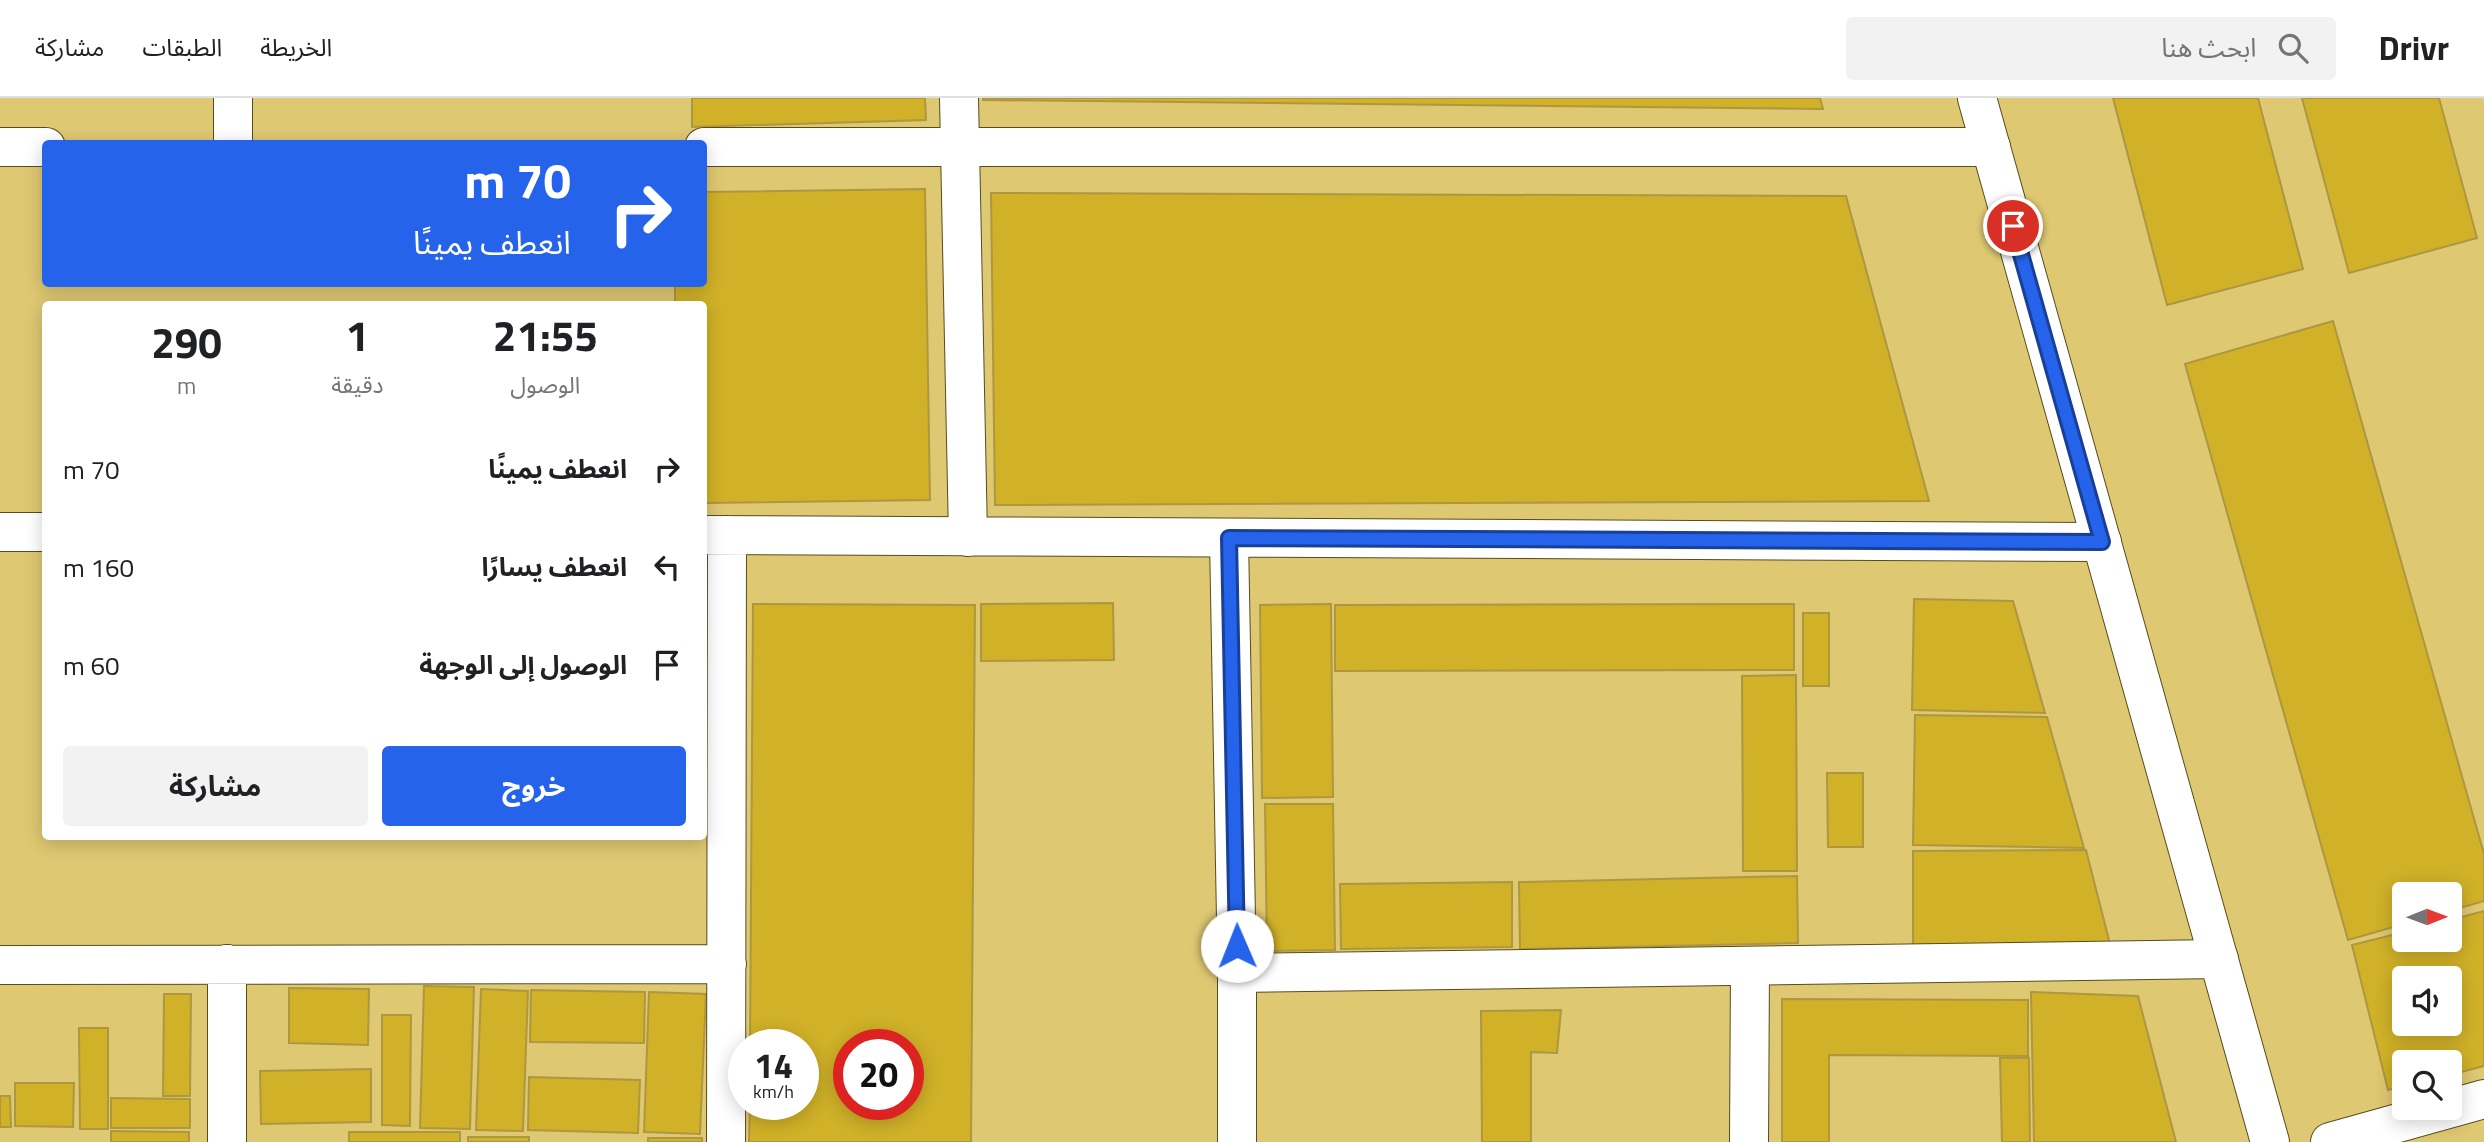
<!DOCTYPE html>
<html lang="ar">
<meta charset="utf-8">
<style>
:root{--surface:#fff;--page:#f2f2f2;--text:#202124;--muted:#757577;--line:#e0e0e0;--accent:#2563eb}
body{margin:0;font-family:"Titillium Web","Noto Sans Arabic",sans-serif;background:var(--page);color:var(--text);direction:rtl;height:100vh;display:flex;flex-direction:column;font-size:26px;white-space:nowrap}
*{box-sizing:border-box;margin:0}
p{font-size:23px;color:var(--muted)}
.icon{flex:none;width:38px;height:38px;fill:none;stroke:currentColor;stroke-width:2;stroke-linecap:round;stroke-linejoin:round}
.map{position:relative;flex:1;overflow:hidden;direction:ltr}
.sheet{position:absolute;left:42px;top:203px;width:665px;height:539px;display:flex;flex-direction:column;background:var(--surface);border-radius:7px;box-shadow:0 4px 18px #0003;direction:rtl}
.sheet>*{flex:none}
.hud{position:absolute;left:42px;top:42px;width:665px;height:147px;border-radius:7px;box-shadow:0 4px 18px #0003;direction:rtl;background:#2563eb;color:#fff;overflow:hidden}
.needle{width:46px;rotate:89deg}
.fabs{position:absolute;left:2392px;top:784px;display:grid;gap:14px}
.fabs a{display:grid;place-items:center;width:70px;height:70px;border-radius:7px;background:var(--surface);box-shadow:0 4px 18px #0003;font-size:35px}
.speed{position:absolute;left:728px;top:931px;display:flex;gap:14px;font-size:35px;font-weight:700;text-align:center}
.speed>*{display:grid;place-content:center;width:91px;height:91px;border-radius:50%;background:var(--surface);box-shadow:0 4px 18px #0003;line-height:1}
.speed small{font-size:18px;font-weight:400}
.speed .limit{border:10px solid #d22;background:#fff;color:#111}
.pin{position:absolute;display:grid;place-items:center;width:60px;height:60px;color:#fff;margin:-30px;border:4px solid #fff;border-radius:50%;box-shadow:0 2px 7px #0007}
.me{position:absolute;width:77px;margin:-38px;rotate:359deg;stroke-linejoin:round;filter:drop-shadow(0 0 5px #0008)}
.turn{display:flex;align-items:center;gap:24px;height:147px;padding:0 21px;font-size:32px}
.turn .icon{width:91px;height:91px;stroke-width:2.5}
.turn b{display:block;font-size:49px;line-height:60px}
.eta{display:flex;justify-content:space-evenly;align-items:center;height:119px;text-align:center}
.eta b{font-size:42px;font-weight:700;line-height:49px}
.action{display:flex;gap:14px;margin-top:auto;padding:14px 21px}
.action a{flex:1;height:80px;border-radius:7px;background:var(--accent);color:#fff;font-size:28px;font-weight:700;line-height:80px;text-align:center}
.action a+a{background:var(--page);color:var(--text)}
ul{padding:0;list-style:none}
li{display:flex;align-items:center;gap:21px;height:98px;padding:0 21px}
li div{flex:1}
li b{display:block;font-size:26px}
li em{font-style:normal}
header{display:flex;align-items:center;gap:42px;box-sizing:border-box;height:98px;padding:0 35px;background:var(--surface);border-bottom:2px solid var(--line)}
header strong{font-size:33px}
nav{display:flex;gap:38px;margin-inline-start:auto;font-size:24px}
.search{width:490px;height:63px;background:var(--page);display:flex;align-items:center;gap:18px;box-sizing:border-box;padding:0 24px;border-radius:7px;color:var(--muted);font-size:26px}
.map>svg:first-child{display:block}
.building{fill:#d0b128;stroke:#ad9740;stroke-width:2;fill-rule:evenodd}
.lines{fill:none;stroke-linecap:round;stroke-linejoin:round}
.minor-casing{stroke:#574c1e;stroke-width:40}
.major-casing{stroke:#574c1e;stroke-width:40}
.minor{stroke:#fff;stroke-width:38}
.major{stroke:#fff;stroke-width:38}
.route-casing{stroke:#184099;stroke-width:18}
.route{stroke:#2563eb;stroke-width:12}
</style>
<header>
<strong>Drivr</strong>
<div class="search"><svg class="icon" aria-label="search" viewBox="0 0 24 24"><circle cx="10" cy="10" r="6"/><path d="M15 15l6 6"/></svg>ابحث هنا</div>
<nav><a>الخريطة</a><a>الطبقات</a><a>مشاركة</a></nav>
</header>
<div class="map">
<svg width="2484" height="1044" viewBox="0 0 2484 1044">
<rect width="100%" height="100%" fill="#dfc872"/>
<!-- building -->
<path class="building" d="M692,0H925L926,22L692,29Z
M983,0H1820L1823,11L983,2Z
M2113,0H2258L2303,171L2167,207Z
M2302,0H2439L2477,140L2349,175Z
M925,91L930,402L704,405V206H675V186H704V94Z
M991,95L1846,98L1929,403L995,407Z
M2333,223L2484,756V803L2450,813V796H2404V826L2348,842L2185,266Z
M1914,501L2013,503L2045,615L1912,612Z
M1113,505L1114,562L981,563V506Z
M753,506L975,507L971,1044H749L750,1006H803V947H750ZM849,947H908V1006H849Z
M1331,506L1333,699L1262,700L1260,507Z
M1794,506V572L1335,573V507Z
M1803,515H1829V588H1803Z
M1796,577L1797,773H1743L1742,578Z
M1915,617L2047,619L2084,750L1913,747Z
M1827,675H1863V749H1828Z
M1265,706H1333L1335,852L1267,853Z
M2086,752L2110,846L1913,847V753Z
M1797,778L1798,845L1520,851L1519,784Z
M1512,784V849L1341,851L1340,786Z
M2484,813V968L2450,977V964H2404V988L2388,992L2352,847L2404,834V842H2450V822ZM2404,880H2450V926H2404Z
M424,888L474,889L470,1031L420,1030Z
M289,890L369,891L368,947L289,945Z
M481,891L528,893L523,1033L476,1032Z
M531,892L645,894L644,945L530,944Z
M649,894L706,896L700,1036L644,1034Z
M2031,894L2138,898L2176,1044H2034Z
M164,896H191L190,998H163Z
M1782,901L2028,902V958L1829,957V1044H1782Z
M1561,912L1557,955L1531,954V1044H1482L1481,913Z
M382,917H411L410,1028L382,1027Z
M79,930H108V1031H80Z
M2000,960H2029L2030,1044H2002Z
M371,971V1024L261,1026L260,973Z
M529,979L640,982L638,1035L528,1032Z
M15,985H74L73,1029L15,1028Z
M0,998H10L11,1029H0Z
M111,1000L190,1001V1030H111Z
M111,1033L189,1034V1044H111Z
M349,1034H460V1044H349Z
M468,1039H529V1044H468Z
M648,1040H702V1044H648Z"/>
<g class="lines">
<defs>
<path id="minor" d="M233,0V46
M959,0L968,439
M0,49H46
M704,49H1991
M0,434H46
M704,437L2102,444
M1229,440L1237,875V1044
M0,867L727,866
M1237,875L2219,861
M227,1044V866
M726,1044L727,437
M1749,1044L1750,868
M2330,1044L2484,1001"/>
<path id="major" d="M1977,0L2270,1044"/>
</defs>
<!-- minor casing -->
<use href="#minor" class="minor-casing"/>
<!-- major casing -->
<use href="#major" class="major-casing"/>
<!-- minor -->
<use href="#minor" class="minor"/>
<!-- major -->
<use href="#major" class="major"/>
</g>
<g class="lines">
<defs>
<path id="route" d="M1237,848L1229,440L2102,444L2013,128"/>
</defs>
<!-- route casing -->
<use href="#route" class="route-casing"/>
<!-- route -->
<use href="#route" class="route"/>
</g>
</svg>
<div class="fabs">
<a><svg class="needle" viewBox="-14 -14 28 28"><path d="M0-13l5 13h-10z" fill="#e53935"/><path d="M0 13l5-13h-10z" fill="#757577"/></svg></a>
<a><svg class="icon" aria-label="sound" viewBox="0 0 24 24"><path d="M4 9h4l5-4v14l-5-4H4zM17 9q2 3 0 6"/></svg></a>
<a><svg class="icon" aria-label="search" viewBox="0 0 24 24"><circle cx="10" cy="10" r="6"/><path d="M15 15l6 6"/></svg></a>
</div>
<div class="speed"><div>14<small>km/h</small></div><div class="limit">20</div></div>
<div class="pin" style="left:2013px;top:128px;background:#d93025"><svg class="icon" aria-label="arrive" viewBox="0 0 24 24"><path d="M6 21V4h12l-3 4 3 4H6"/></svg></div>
<svg class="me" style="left:1237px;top:848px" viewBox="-20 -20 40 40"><circle r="19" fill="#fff"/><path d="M0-13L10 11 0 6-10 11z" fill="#2563eb"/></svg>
<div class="hud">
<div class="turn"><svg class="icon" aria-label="right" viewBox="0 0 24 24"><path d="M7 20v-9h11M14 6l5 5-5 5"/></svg><div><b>70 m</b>انعطف يمينًا</div></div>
</div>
<section class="sheet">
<div class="eta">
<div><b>21:55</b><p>الوصول</p></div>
<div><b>1</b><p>دقيقة</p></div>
<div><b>290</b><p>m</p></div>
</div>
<ul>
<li><svg class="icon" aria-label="right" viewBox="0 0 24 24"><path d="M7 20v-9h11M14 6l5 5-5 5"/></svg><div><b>انعطف يمينًا</b></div><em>70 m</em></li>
<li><svg class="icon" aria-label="left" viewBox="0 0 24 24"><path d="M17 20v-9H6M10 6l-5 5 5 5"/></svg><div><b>انعطف يسارًا</b></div><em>160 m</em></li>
<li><svg class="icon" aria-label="arrive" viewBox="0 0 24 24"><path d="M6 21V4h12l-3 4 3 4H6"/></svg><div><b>الوصول إلى الوجهة</b></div><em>60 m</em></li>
</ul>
<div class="action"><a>خروج</a><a>مشاركة</a></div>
</section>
</div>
